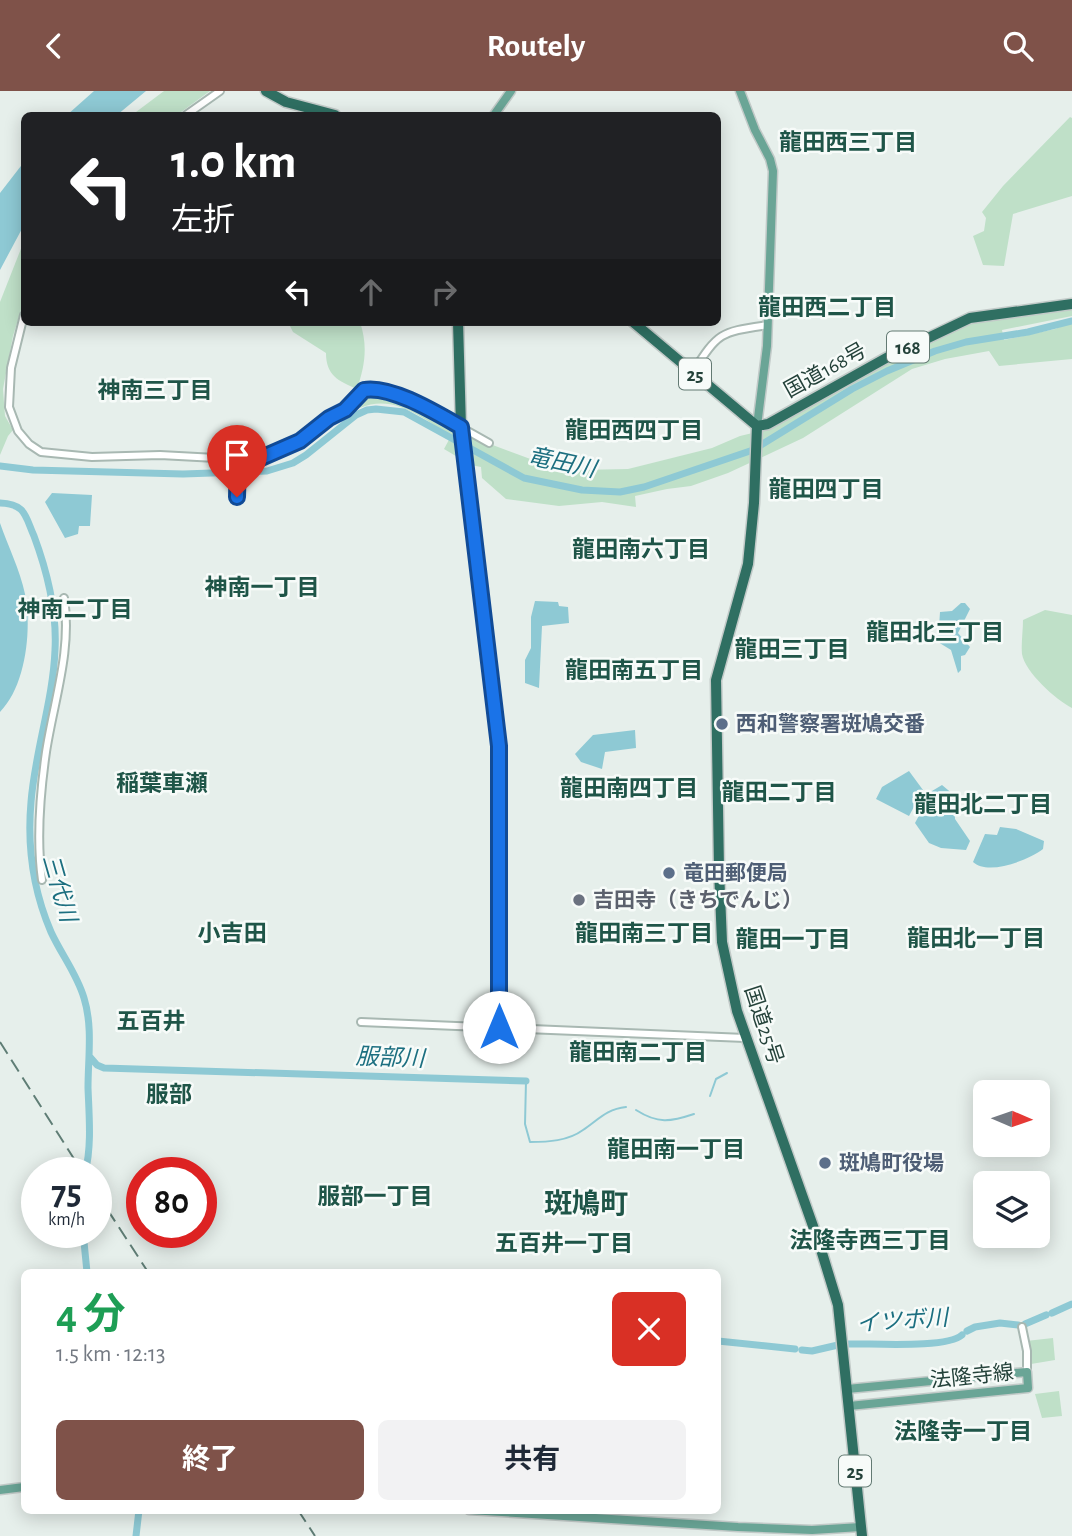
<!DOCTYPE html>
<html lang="ja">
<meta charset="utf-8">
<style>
:root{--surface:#fff;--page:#f2f2f3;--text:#1f2937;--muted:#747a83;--accent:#7f5249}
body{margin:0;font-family:"Alegreya Sans","Noto Sans JP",sans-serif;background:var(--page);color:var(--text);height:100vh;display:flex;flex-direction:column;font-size:26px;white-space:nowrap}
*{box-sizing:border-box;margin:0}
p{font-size:23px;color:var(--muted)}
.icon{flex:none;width:38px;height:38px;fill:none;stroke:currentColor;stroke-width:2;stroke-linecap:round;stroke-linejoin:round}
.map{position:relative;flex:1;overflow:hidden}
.details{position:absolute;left:21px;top:1178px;width:700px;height:245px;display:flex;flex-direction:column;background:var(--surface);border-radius:10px;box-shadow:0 4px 18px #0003}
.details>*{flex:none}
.top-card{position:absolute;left:21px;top:21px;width:700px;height:214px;border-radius:10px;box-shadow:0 4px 18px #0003;background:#202124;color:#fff;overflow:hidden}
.needle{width:46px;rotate:92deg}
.buttons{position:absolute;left:973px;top:989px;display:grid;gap:14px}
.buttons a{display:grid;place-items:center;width:77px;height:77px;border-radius:10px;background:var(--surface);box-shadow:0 4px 18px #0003;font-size:35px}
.speed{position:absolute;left:21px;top:1066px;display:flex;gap:14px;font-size:35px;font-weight:700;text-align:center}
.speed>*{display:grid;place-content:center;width:91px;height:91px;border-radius:50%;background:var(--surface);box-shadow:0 4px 18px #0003;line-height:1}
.speed small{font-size:18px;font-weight:400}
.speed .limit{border:10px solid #d22;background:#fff;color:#111}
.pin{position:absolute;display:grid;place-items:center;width:60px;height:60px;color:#fff;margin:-72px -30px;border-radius:50% 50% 50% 0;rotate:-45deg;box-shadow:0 0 7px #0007}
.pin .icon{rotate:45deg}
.me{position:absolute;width:77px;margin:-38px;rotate:0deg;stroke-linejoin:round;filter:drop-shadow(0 0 5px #0008)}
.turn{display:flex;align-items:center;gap:24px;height:147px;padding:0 35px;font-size:32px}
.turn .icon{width:91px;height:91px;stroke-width:2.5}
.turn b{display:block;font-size:49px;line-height:60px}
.lanes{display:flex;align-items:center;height:66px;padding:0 35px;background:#0003;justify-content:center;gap:35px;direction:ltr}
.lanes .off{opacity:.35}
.round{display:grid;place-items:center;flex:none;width:74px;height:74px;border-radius:10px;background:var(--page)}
.headline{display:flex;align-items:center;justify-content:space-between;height:119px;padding:0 35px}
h1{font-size:42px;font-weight:700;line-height:52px;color:#1e9e55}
.action{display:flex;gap:14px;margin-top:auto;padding:14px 35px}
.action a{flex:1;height:80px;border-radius:10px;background:var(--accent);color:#fff;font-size:28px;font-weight:700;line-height:80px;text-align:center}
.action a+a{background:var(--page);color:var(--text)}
header{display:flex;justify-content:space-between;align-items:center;height:91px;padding:0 35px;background:var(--accent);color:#fff;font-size:32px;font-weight:700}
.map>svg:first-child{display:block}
.green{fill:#bfe0c8}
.water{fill:#8ec9d4}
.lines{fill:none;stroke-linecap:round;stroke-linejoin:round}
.stream{stroke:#8ec9d4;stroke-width:2}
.river{stroke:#8ec9d4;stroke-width:7}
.minor-casing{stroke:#a8b8b2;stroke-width:10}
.major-casing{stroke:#c2cac8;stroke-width:11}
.highway-casing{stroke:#c2cac8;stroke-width:13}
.minor{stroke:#fff;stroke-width:6}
.major{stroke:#6aa596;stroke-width:8}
.highway{stroke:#2f6f62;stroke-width:10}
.rail{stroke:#5f7d75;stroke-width:2;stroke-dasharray:14 7;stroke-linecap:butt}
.route-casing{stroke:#114b97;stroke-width:18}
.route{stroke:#1a73e8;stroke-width:12}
.service-dot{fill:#5c6f8a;stroke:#f7fbf9;stroke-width:2.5}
.worship-dot{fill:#6b7280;stroke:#f7fbf9;stroke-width:2.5}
.labels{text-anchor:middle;stroke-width:5;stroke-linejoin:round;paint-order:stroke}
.shield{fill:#f7fbf9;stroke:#637a73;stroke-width:2}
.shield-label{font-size:19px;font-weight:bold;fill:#24423a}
.street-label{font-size:21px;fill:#24423a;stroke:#f7fbf9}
.service-label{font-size:21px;font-weight:bold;fill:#4e5e75;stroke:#f7fbf9;text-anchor:start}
.worship-label{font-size:21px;font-weight:bold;fill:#5b616d;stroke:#f7fbf9;text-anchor:start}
.neighbourhood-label{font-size:23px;font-weight:bold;fill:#1f5548;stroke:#f7fbf9}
.water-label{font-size:23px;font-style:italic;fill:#1c6f80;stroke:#f7fbf9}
.district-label{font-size:28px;font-weight:bold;fill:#1f5548;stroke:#f7fbf9}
</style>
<header><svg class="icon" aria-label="back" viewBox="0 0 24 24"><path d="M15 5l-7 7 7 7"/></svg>Routely<svg class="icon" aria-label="search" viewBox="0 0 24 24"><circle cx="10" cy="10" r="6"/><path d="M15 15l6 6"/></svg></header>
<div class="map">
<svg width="1072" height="1445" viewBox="0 0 1072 1445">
<rect width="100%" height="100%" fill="#e6efeb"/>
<!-- green -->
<path class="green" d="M164,0H210L177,24H132Z
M1070,26L1072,27V105L1013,123L1004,175L983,174L973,145L984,140L986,127L982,121L1003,95Z
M24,150V209L13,245L3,298L5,325L13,339L8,345L0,364V211Z
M1072,215V225L1002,239L1004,249L1055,238L1072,231V268L999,275L989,260L945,268L912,278L803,347L728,382L691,395L667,398L635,405L636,416L602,411L559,415L506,408L482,387L481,376L471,374L444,358L451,345C424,328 394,302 360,317L359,306L370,300H381L422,317L482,350L544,373L578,379L628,378L712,357L740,345L765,339L829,301L964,232Z
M288,231H360C368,255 365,274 357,298C338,290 326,284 326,262L293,241Z
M1045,519L1072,524V617C1056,609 1025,581 1022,563C1021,553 1023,540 1023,529Z
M1053,1247L1055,1269L1031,1273L1029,1255L1026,1250Z
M1059,1300L1062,1325L1042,1327L1035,1303Z"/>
<!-- water -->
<path class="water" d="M94,0H146L117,24H67Z
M24,71V134L0,179V102Z
M52,402L92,404L90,435H79L78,443L65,447L45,411Z
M0,432C8,455 20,479 25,503C32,538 26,595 0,621Z
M535,510L558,511L559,515L568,516L569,532L542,535L539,597L525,592V569L531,557V526Z
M961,512H965L970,518L958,542L970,556L965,564L961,565V579L958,582L951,559L938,551L940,521L952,520Z
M635,639L636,657L605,661L602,678L581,671L575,663L593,644Z
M909,680L923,699L909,725L876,708L882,696Z
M942,694L954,704L955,728L970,750L966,759L941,757L929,752L915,732L932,700Z
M1000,736L1016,738L1044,750L1043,758C1029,769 988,785 973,771L985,743L997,744Z"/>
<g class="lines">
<!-- stream -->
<path class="stream" d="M526,990L525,1033L530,1051C548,1051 568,1050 583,1039C599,1028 607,1018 626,1016
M710,1005L716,988L727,982
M636,1019C658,1033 670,1031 694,1023"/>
<!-- river -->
<path class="river" d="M0,375L33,379L183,383L267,380L293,372L306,364L356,324L367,319L376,318L404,321L524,387L582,399L620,401L644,396L753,359L852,298L887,280L935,260L966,251L1028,241L1072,230
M0,412C26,413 25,425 34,445C47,480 57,522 55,559C53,610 35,660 31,711C27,756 33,799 51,841C61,863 77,883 84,907C93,936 88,967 88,997C89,1024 92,1055 85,1082
M90,966L97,974L104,977L526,990
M83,1141L87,1181
M1052,1222L1072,1213
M1025,1233L1046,1224
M967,1240L975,1236L1000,1232L1018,1234
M718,1250L795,1258
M845,1253C868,1252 947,1258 962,1244
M802,1259L812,1260L838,1254
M136,1445L139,1419"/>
<defs>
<path id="minor" d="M186,24L220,0
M24,224L11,277L9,316L18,340L29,353L41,361L92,366L160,364L253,369L300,350L329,327L345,319L359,302L368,298L383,299L425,316L489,352
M693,281C719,240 721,241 768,234
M237,406L239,346
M42,789C36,747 40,703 46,661C54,609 72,560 64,507
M361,931L745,947
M1022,1236L1027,1260V1281"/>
<path id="major" d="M740,0L755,39L770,68L773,80L767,255L757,335
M494,24L511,0
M847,1298L1027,1281L1028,1297L849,1315
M0,1399L24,1396
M469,1419L738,1436L812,1439L861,1436"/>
<path id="highway" d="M266,0L286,11L335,24
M458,231L461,336L498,655L499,936
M633,231L757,335
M757,335L754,412L748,473L716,589L719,779L722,851L737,920L819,1152L838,1214L862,1445
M757,335L768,333L888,266L970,227L1072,213"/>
</defs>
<!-- minor casing -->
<use href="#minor" class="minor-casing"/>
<!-- major casing -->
<use href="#major" class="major-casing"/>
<!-- highway casing -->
<use href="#highway" class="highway-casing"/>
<!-- minor -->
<use href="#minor" class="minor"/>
<!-- major -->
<use href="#major" class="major"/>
<!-- highway -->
<use href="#highway" class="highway"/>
<!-- rail -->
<path class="rail" d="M0,951L83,1082
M96,1101L148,1181
M298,1419L315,1445"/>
</g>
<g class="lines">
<defs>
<path id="route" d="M237,406L238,369L261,367L300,350L329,327L345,319L364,299C391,294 438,323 461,336L499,655V936"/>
</defs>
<!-- route casing -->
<use href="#route" class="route-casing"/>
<!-- route -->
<use href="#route" class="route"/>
</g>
<!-- markers -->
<g class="service-dot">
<circle cx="722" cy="633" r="7"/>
<circle cx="669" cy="782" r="7"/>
<circle cx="825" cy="1072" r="7"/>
</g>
<circle class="worship-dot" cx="579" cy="809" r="7"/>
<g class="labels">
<!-- shield labels -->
<g class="shield">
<rect x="887" y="240.5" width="42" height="31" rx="5"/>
<rect x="679" y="267.5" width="32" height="31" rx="5"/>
<rect x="839" y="1364.5" width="32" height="31" rx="5"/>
</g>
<g class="shield-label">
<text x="908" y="263">168</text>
<text x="695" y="290">25</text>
<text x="855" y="1387">25</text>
</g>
<!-- street labels -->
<g class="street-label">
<text transform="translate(825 279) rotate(-29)" y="7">国道168号</text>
<text transform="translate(764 934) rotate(72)" y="7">国道25号</text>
<text transform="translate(972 1285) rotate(-6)" y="7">法隆寺線</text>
</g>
<!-- service labels -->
<g class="service-label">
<text x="736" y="640">西和警察署斑鳩交番</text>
<text x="683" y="789">竜田郵便局</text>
<text x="839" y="1079">斑鳩町役場</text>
</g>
<!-- worship labels -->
<g class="worship-label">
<text x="593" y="816">吉田寺（きちでんじ）</text>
</g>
<!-- neighbourhood labels -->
<g class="neighbourhood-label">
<text x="848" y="59">龍田西三丁目</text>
<text x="827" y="224">龍田西二丁目</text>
<text x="155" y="307">神南三丁目</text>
<text x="634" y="347">龍田西四丁目</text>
<text x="826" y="406">龍田四丁目</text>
<text x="641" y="466">龍田南六丁目</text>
<text x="262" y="504">神南一丁目</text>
<text x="75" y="526">神南二丁目</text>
<text x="935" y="549">龍田北三丁目</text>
<text x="792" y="566">龍田三丁目</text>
<text x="634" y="587">龍田南五丁目</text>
<text x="162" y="700">稲葉車瀬</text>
<text x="629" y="705">龍田南四丁目</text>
<text x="779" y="709">龍田二丁目</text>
<text x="983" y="721">龍田北二丁目</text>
<text x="232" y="850">小吉田</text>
<text x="644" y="850">龍田南三丁目</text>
<text x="976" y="855">龍田北一丁目</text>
<text x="793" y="856">龍田一丁目</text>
<text x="151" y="938">五百井</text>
<text x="638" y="969">龍田南二丁目</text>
<text x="169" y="1011">服部</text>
<text x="676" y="1066">龍田南一丁目</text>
<text x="375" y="1113">服部一丁目</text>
<text x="870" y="1157">法隆寺西三丁目</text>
<text x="564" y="1160">五百井一丁目</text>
<text x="963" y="1348">法隆寺一丁目</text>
</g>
<!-- water labels -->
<g class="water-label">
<text transform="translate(562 371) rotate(12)" y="8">竜田川</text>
<text transform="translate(60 797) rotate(74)" y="8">三代川</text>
<text transform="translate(390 966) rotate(2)" y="8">服部川</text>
<text transform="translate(902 1229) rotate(-4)" y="8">イツボ川</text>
</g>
<!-- district labels -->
<g class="district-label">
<text x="586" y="1122">斑鳩町</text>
</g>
</g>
</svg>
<div class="buttons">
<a><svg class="needle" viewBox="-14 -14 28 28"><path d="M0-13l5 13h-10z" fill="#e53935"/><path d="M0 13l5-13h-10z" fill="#747a83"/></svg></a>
<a><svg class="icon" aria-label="layers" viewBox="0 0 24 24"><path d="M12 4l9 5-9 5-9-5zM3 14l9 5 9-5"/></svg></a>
</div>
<div class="speed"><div>75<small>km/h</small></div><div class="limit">80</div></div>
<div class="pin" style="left:237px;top:406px;background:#d93025"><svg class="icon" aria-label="arrive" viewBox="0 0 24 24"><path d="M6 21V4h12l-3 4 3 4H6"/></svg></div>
<svg class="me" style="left:499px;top:936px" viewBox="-20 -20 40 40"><circle r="19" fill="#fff"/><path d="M0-13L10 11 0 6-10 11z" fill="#1a73e8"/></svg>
<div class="top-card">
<div class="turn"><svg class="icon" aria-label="left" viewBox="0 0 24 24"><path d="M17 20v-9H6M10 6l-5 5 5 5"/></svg><div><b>1.0 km</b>左折</div></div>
<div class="lanes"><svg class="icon" aria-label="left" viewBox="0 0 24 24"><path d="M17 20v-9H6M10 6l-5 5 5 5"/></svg><svg class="icon off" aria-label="ahead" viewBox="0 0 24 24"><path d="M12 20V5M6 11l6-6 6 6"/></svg><svg class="icon off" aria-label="right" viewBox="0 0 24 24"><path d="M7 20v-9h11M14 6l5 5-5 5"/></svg></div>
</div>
<section class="details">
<div class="headline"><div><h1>4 分</h1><p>1.5 km · 12:13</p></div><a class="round" style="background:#d93025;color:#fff"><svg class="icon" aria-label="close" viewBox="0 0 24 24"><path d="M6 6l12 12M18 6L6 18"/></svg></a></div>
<div class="action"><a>終了</a><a>共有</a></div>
</section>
</div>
